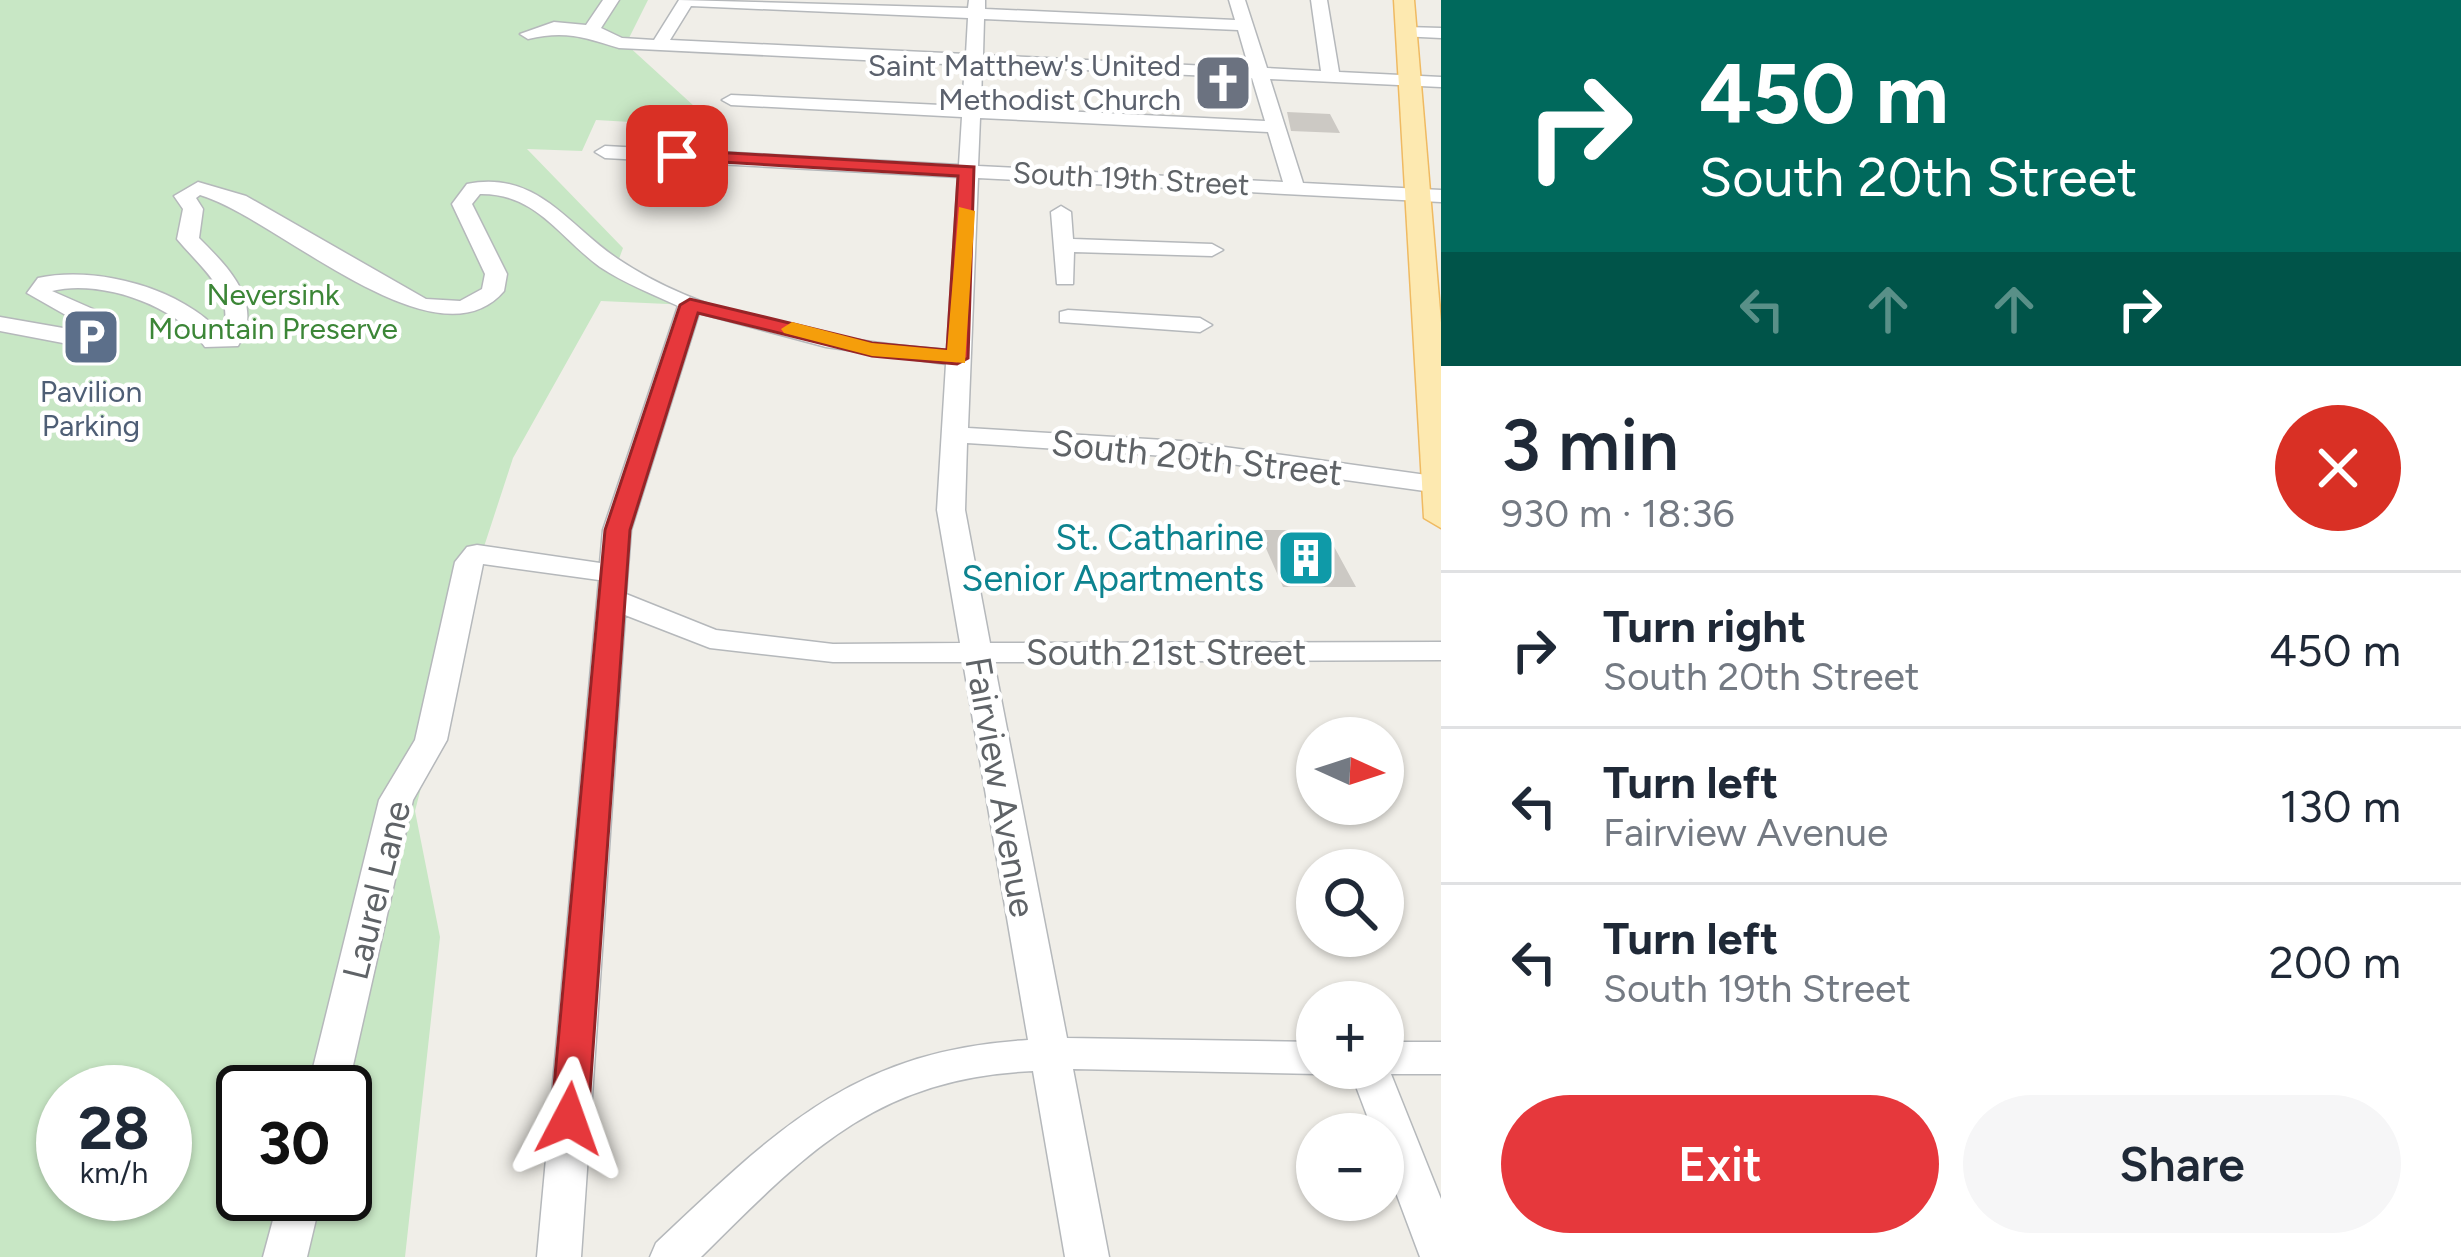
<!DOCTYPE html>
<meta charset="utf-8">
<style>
:root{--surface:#fff;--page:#f6f6f7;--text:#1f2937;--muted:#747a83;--line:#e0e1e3;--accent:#e6383c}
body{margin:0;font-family:Figtree,sans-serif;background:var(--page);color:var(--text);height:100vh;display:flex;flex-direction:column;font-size:45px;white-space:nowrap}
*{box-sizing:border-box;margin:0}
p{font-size:39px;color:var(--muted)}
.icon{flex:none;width:66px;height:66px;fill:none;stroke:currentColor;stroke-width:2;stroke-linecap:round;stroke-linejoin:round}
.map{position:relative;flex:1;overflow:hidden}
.details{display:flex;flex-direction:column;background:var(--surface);width:1020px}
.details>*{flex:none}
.hud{background:#00695c;color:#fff;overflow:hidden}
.needle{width:78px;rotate:93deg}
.fabs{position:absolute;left:1296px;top:717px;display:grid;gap:24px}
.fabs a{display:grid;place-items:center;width:108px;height:108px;border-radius:50%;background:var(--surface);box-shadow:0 3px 9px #0004;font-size:60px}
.speed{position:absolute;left:36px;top:1065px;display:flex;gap:24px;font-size:60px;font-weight:700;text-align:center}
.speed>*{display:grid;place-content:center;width:156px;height:156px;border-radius:50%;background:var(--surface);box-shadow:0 3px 9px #0004;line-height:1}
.speed small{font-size:30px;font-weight:400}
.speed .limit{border:6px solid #111;border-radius:18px;background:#fff;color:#111}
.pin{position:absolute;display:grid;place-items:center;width:102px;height:102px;color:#fff;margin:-51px;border-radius:24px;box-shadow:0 6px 18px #0006}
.me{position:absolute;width:132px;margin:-66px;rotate:4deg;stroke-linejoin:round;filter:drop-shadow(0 0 9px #0008)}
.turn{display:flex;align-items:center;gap:42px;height:252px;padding:0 60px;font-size:54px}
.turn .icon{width:156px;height:156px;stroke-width:2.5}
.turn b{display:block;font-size:84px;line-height:102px}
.lanes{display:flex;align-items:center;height:114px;padding:0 60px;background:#0003;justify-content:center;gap:60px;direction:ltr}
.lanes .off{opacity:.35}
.round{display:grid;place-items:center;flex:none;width:126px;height:126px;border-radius:63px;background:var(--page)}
.head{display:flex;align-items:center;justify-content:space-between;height:204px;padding:0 60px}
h1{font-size:72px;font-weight:600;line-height:90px}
.action{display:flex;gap:24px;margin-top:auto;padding:24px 60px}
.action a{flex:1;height:138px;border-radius:72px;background:var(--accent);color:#fff;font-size:48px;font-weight:600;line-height:138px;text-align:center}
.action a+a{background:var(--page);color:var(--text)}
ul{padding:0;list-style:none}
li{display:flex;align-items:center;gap:36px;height:156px;padding:0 60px;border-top:3px solid var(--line)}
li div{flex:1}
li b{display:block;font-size:45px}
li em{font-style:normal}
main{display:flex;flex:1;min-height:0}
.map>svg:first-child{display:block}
.green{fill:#c8e7c5;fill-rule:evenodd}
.building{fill:#ccc9c4}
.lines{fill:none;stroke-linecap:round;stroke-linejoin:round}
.minor-casing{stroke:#b5b8bb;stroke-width:3}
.major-casing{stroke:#efba62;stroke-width:3}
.minor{fill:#fff;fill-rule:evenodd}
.major{fill:#fde9b0;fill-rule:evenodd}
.route{fill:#e6383c;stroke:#962427;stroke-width:3}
.slow{fill:#f59e0b}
.labels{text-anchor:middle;stroke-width:9;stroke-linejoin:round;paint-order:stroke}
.far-worship-label{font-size:30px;fill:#5b616d;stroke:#fff;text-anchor:end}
.far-street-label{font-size:30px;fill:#5f6367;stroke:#fff}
.far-park-label{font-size:30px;fill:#3c8637;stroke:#fff}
.far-service-label{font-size:30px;fill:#4e5e75;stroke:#fff}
.street-label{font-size:36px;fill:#5f6367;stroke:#fff}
.culture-label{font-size:36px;fill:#0d838f;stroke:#fff;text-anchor:end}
</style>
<main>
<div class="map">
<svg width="1441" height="1257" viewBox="0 0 1441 1257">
<rect width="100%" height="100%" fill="#f0eee8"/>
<!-- green -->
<path class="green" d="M0,0H648L626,44L717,127L596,120L582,151L527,149L623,248L616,267L690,305L601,301L513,458L478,565L415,811L440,937L405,1257H0ZM63,1092H165V1194H63ZM243,1092H345V1194H243Z"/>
<!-- building -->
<path class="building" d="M1287,112L1330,114L1340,133L1291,131Z
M1258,530H1325L1356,587H1283Z"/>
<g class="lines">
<defs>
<path id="minor" d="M603,0H619L601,28L622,38L654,40L679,0L968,8L969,0H985V9L1235,20L1229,0H1245L1267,68L1321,71L1311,0H1327L1339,72L1441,77V87L1270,79L1303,183L1441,190V202L978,178L968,428L1181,441L1441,477L1439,493L1181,457L967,443L965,510L990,643L1441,642V660L994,662L1067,1038L1317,1042V1068H1332L1317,1074L1073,1069L1109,1257H1065L1033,1071C876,1078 807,1152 701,1257H650L656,1243C776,1130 854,1050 1028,1040L963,662H833L710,648L625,615L581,1257H537L599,580L483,564L447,740L413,800L347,1092L345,1096V1092H307L379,800L415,740L455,562L467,547L477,545L600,563L603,530L678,306C652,294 624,283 600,267C559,237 536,193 480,194L472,204L507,274L504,291C436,371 276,217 200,195L196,198L203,209L199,238C228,267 265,303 238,346L205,347C177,305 100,279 52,291L102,313L109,329L105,334L63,343L0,331V317L63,328L85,326L27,293L38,278C98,265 183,289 222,334C237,293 200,267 177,239L183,209L174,196L198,182L246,196L426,299L460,301L482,289L485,274L452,204L467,184C537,170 567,225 618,259C710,321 839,341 947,350L958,177L605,158L595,152L605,146L959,165L962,117L731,105L722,100L731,95L962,106L965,65L619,48C585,37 564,30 528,39L520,34L554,22L586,25ZM691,6L968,18L966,54L670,40ZM984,19L1238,30L1249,68L983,55ZM982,65L1252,78L1265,121L981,107ZM980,118L1268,132L1283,182L978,166ZM699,313L826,347L946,364L937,510L960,643L833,644L716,630L626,594L631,530Z
M1406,27L1441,28V38L1400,36V28Z
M1061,206L1071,212L1073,239L1212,244L1223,250L1212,256L1074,252L1073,284H1057L1051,212Z
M1068,310L1200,318L1212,325L1200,332L1060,322V312Z
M1383,1042H1441V1074H1391L1441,1199V1257H1420L1383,1158V1134H1374L1349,1068H1383Z
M280,1194H322L307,1257H263Z"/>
<path id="major" d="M1394,0H1414L1441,323V528L1424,518Z"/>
</defs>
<!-- minor casing -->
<use href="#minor" class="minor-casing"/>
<!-- major casing -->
<use href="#major" class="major-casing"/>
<!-- minor -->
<use href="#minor" class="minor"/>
<!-- major -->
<use href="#major" class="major"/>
</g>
<!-- route -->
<path class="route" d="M677,150L974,167L968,358L957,364L872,356L698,313L630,530L588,1119L582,1129L569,1134L556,1129L551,1119L605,530L680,305L690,299L872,343L947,350L958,176L671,159L668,156Z"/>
<!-- slow -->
<path class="slow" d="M959,207L975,211L965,363L872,356L784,333L781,329L792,322L872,343L947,350Z"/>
<!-- icons -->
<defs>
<symbol id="church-square" viewBox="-11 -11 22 22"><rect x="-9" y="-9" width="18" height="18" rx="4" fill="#6b7280" stroke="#fff"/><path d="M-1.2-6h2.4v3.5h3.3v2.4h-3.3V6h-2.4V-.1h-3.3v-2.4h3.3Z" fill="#fff"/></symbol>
<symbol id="parking-square" viewBox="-11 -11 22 22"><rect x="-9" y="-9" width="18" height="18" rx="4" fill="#5c6f8a" stroke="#fff"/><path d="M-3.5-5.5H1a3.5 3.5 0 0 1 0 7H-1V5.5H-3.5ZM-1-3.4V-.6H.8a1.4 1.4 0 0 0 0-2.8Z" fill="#fff"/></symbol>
<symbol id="building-square" viewBox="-11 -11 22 22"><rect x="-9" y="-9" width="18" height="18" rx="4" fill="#0f9aa8" stroke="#fff"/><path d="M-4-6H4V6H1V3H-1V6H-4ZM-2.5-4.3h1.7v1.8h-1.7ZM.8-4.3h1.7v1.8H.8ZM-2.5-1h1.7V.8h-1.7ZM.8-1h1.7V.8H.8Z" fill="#fff"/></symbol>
</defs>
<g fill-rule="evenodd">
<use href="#church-square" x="1190" y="50" width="66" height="66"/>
<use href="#parking-square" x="58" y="304" width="66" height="66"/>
<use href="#building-square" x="1273" y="525" width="66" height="66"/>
</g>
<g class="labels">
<!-- far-worship labels -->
<g class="far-worship-label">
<text x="1181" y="76">Saint Matthew's United<tspan x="1181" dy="34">Methodist Church</tspan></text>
</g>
<!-- far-street labels -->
<g class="far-street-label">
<text transform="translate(1131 179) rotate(3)" y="10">South 19th Street</text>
</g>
<!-- far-park labels -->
<g class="far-park-label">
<text x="273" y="305">Neversink<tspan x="273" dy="34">Mountain Preserve</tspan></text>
</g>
<!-- far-service labels -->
<g class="far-service-label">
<text x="91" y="402">Pavilion<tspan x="91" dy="34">Parking</tspan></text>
</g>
<!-- street labels -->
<g class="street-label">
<text transform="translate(1197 457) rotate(6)" y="13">South 20th Street</text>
<text x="1166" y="665">South 21st Street</text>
<text transform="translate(1001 787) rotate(80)" y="13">Fairview Avenue</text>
<text transform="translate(376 890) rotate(-76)" y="13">Laurel Lane</text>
</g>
<!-- culture labels -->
<g class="culture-label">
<text x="1264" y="550">St. Catharine<tspan x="1264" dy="41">Senior Apartments</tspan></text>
</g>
</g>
</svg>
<div class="fabs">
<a><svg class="needle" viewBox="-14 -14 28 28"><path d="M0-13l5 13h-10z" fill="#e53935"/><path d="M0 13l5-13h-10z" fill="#747a83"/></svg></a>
<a><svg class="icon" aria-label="search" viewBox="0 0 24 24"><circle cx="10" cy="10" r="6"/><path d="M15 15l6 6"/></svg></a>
<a>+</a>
<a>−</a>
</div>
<div class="speed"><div>28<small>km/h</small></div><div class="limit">30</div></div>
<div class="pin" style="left:677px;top:156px;background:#d93025"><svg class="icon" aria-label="arrive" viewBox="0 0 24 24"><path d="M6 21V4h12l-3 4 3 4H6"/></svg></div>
<svg class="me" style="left:569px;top:1119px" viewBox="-20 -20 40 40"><path d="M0-17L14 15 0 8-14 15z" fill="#e6383c" stroke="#fff" stroke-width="4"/></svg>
</div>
<section class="details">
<div class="hud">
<div class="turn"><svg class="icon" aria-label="right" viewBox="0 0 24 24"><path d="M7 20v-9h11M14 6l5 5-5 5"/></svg><div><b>450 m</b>South 20th Street</div></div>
<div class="lanes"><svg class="icon off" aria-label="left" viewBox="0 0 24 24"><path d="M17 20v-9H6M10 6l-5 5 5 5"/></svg><svg class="icon off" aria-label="ahead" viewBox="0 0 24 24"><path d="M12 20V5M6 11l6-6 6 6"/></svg><svg class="icon off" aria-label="ahead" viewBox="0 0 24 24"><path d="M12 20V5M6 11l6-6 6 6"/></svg><svg class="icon" aria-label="right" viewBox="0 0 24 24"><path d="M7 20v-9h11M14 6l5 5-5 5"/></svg></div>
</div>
<div class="head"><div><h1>3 min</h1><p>930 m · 18:36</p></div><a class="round" style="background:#d93025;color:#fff"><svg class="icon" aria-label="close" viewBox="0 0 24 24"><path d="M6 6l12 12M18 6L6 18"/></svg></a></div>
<ul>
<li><svg class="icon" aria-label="right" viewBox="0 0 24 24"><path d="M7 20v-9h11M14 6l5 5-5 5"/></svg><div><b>Turn right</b><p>South 20th Street</p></div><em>450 m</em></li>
<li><svg class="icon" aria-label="left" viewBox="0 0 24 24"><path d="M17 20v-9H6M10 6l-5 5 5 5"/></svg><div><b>Turn left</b><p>Fairview Avenue</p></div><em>130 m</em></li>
<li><svg class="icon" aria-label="left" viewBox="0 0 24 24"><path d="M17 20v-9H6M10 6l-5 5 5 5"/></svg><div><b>Turn left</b><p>South 19th Street</p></div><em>200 m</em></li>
</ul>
<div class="action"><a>Exit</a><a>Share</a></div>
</section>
</main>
